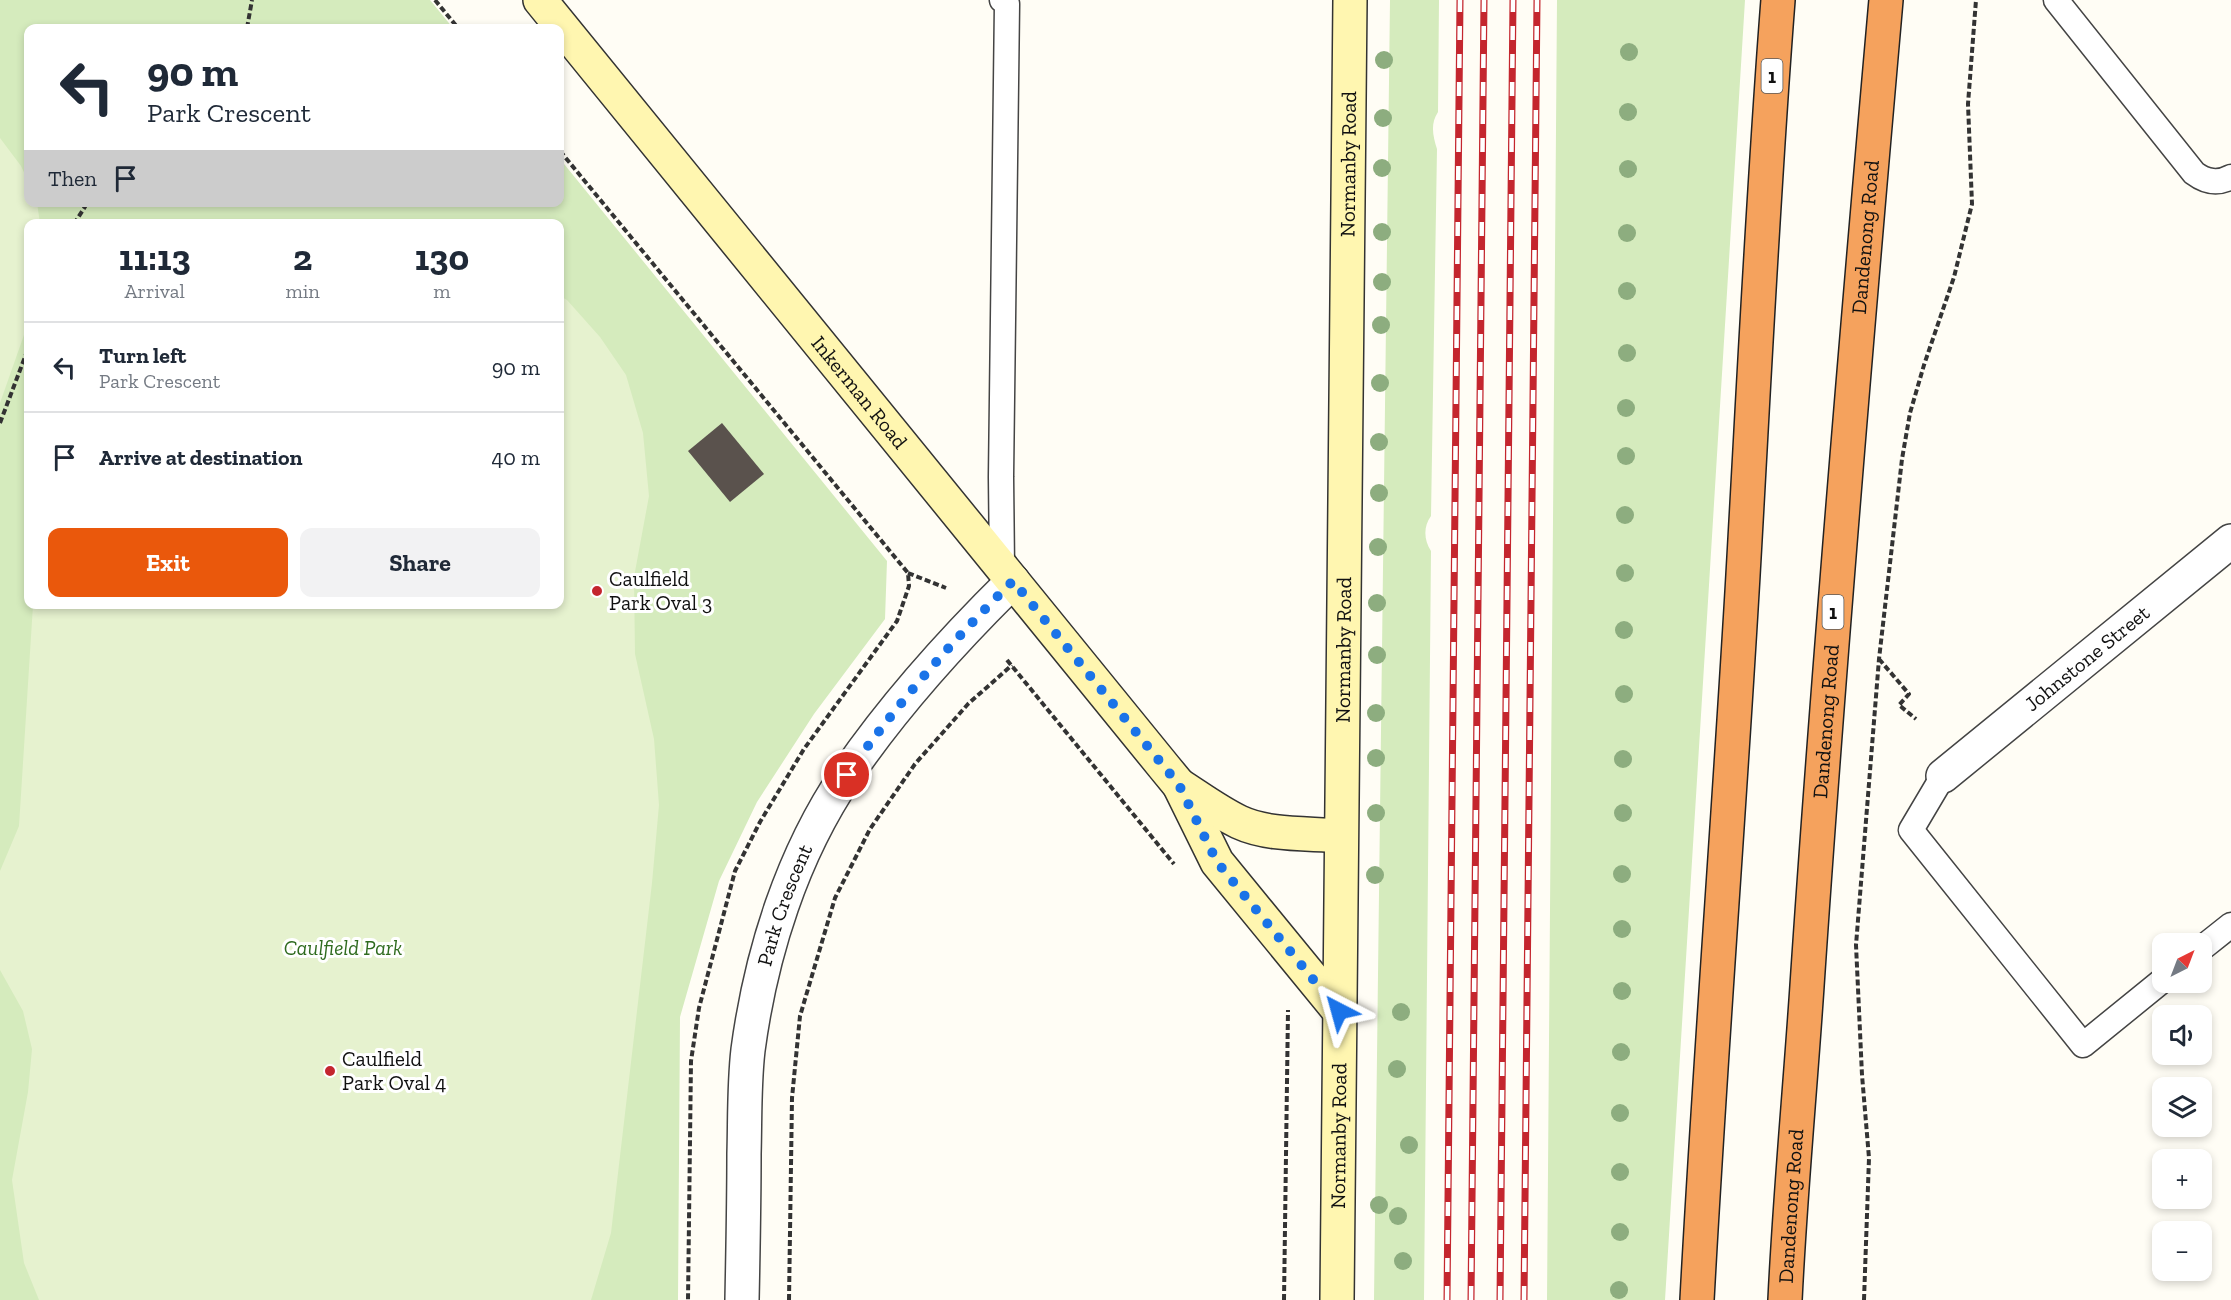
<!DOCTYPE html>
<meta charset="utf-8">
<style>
:root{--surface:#fff;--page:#f2f2f3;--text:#1f2937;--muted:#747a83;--line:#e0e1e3;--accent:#ea580c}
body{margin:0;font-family:"Zilla Slab",serif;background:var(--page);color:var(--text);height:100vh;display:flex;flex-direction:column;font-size:22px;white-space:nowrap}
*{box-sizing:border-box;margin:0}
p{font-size:20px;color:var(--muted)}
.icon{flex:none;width:33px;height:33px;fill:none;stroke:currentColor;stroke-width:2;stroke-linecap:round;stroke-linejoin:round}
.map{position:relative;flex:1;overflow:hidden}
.details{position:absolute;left:24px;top:219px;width:540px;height:390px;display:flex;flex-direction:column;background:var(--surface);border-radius:12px;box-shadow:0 3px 9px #0003}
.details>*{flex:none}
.hud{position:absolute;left:24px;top:24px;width:540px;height:183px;border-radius:12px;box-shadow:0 3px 9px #0003;background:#fff;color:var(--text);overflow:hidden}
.needle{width:39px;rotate:42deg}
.controls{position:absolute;left:2152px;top:933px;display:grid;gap:12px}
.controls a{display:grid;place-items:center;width:60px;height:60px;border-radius:12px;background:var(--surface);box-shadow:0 3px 9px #0003;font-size:30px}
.pin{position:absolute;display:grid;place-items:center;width:51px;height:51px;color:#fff;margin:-26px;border:3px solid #fff;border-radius:50%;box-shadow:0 2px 6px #0007}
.me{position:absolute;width:66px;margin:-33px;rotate:321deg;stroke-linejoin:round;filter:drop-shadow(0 0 4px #0008)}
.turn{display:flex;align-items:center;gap:21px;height:126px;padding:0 24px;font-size:27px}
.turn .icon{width:78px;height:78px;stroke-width:2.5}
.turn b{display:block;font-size:42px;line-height:51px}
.then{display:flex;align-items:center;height:57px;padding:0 24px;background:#0003;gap:12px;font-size:22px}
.eta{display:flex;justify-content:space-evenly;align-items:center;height:102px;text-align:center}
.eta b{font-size:36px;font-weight:700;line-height:42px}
.action{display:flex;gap:12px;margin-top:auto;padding:12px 24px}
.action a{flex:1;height:69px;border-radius:12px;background:var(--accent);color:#fff;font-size:24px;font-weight:700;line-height:69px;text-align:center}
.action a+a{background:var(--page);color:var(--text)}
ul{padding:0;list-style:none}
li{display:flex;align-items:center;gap:18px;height:90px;padding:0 24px;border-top:2px solid var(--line)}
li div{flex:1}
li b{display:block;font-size:22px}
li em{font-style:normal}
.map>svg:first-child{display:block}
.green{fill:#d5ebbd;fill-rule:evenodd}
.pitch{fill:#e6f2cf}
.building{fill:#5a524d}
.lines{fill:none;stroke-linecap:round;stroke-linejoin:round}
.lane-casing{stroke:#444;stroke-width:27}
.street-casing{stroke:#444;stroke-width:36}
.secondary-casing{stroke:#333;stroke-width:36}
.highway-casing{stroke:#222;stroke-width:36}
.path{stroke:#333;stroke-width:4;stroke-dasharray:6 3;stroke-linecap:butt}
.lane{stroke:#fff;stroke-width:24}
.street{stroke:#fff;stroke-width:33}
.secondary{stroke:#fff6b0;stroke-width:33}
.highway{stroke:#f5a25d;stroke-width:33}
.rail-casing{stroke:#c4262e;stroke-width:7}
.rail{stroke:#fff;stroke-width:4.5;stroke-dasharray:14;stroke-linecap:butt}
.tree{fill:#8dad7f}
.route{stroke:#1a73e8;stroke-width:10;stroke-dasharray:0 18}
.poi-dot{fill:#c4262e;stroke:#fff;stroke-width:2}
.labels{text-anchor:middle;stroke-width:6;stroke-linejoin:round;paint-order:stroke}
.shield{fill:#fff;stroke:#585858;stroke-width:1.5}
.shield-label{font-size:20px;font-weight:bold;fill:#111}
.street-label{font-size:21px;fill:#111;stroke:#fff}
.poi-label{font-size:21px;fill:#111;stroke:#fff;text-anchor:start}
.park-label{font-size:21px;font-style:italic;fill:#2f6b1f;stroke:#fff}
</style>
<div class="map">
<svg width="2231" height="1300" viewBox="0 0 2231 1300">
<rect width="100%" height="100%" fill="#fffdf5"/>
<!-- green -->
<path class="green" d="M0,0H430L453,28H28V202H560V159L887,561L885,619L814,714L757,802L719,881L680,1017L678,1300H0ZM28,224H560V604H28Z
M1390,0H1439L1438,112C1430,124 1433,136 1437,149L1431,516C1423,527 1424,540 1431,551L1424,1300H1374Z
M1557,0H1745L1665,1300H1547Z"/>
<!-- pitch -->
<path class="pitch" d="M0,138L21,166L28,181V202L37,203L40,223L28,224V315L25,332L0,403Z
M560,296L567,300L600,337L626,375L643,433L649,496L634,577L635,654L654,739L659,805L652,883L611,1233L591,1300H39L24,1263L12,1180L28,1092L32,1049L23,1011L0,970V871L19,826L33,605L560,604Z"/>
<!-- building -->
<path class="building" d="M722,423L764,474L730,502L688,451Z"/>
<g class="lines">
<defs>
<path id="lane" d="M2056,0L2194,173C2206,182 2218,184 2231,177
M1002,567L1001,477L1007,4L1002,0
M1943,776L1911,830L2083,1045L2163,980
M2202,948L2231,925"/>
<g id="street">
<path id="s1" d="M1943,776L2231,541"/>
<path id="s2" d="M742,1300C743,1251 744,1203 744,1154C745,1120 744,1084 748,1050C761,953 792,855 847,774C895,704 953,640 1013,581"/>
</g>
<g id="secondary">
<path id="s3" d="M540,0L1165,768L1179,785L1217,862L1339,1011"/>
<path d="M1179,785C1198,797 1218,812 1239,822C1269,836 1309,833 1341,836"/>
<path id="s4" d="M1337,1300L1350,0"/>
</g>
<g id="highway">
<path d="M1697,1300C1710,1058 1729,817 1743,575C1754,383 1763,192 1778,0"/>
<path id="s5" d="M1785,1300C1790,1195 1800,1091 1807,986C1829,657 1857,329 1886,0"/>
</g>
</defs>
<!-- lane casing -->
<use href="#lane" class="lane-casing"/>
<!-- street casing -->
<use href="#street" class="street-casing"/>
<!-- secondary casing -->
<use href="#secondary" class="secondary-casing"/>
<!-- highway casing -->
<use href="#highway" class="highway-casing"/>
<!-- path -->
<path class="path" d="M435,0L458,28
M247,28L252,0
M560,151L908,573L909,586L897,621L804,749L760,822L735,871L699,1008L691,1061L688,1300
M74,224L88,202
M0,423L28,349
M908,573L946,588
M1879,659L1909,694L1899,705L1916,719
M1007,660L1174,864
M789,1300L792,1098L800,1016L835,898L870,829L915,764L968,704L1012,665
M1284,1300L1288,1010
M1864,1300L1869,1158L1862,1075L1856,945L1879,659L1902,459L1910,413L1924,365L1954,277L1972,204L1968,104L1976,0"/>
<!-- lane -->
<use href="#lane" class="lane"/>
<!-- street -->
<use href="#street" class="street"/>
<!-- secondary -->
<use href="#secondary" class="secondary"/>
<!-- highway -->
<use href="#highway" class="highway"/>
<defs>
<path id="rail" d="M1447,1300L1460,0
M1471,1300L1484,0
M1500,1300L1513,0
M1524,1300L1537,0"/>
</defs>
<!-- rail casing -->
<use href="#rail" class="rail-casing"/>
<!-- rail -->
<use href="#rail" class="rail"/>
</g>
<!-- trees -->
<g class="tree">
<circle cx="1629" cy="52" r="9"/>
<circle cx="1384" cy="60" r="9"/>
<circle cx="1628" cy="112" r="9"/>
<circle cx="1383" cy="118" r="9"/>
<circle cx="1382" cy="168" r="9"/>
<circle cx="1628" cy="169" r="9"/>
<circle cx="1382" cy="232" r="9"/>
<circle cx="1627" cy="233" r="9"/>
<circle cx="1382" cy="282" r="9"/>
<circle cx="1627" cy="291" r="9"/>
<circle cx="1381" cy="325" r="9"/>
<circle cx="1627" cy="353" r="9"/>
<circle cx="1380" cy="383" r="9"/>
<circle cx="1626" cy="408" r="9"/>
<circle cx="1379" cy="442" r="9"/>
<circle cx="1626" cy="456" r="9"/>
<circle cx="1379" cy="493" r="9"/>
<circle cx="1625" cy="515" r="9"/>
<circle cx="1378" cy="547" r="9"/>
<circle cx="1625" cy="573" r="9"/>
<circle cx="1377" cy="603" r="9"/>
<circle cx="1624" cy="630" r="9"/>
<circle cx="1377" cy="655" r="9"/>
<circle cx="1624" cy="694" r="9"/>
<circle cx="1376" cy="713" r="9"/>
<circle cx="1376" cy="758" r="9"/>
<circle cx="1623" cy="759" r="9"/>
<circle cx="1376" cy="813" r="9"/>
<circle cx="1623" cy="813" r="9"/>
<circle cx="1622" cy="874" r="9"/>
<circle cx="1375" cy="875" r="9"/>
<circle cx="1622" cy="929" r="9"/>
<circle cx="1622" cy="991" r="9"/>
<circle cx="1401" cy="1012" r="9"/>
<circle cx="1621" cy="1052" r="9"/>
<circle cx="1397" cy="1069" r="9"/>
<circle cx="1620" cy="1113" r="9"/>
<circle cx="1409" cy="1145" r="9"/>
<circle cx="1620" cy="1172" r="9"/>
<circle cx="1379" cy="1205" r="9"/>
<circle cx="1398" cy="1216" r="9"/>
<circle cx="1620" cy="1232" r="9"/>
<circle cx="1403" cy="1261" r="9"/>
<circle cx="1619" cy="1290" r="9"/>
</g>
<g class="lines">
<!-- route -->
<path class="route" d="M847,775C896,705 952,641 1013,581L1179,785L1217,862L1339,1011"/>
</g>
<!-- markers -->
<g class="poi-dot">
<circle cx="597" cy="591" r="6"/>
<circle cx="330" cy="1071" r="6"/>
</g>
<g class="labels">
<!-- shield labels -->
<g class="shield">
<rect x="1761.5" y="59" width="21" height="34" rx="4.5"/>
<rect x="1822.5" y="595" width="21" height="34" rx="4.5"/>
</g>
<g class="shield-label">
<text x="1772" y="83">1</text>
<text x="1833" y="619">1</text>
</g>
<!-- street labels -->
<g class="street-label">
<text dy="7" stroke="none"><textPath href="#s4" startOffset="1136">Normanby Road</textPath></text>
<text dy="7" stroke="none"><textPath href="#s5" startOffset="1066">Dandenong Road</textPath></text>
<text dy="7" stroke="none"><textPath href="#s3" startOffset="506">Inkerman Road</textPath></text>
<text dy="7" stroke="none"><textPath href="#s4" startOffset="650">Normanby Road</textPath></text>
<text dy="7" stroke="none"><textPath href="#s1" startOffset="186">Johnstone Street</textPath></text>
<text dy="7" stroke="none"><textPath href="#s5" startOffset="580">Dandenong Road</textPath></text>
<text dy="7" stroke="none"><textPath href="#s2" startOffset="400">Park Crescent</textPath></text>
<text dy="7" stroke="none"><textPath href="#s4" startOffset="164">Normanby Road</textPath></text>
<text dy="7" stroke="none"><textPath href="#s5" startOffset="94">Dandenong Road</textPath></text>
</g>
<!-- poi labels -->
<g class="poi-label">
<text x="609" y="586">Caulfield<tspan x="609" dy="24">Park Oval 3</tspan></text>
<text x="342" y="1066">Caulfield<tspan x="342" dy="24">Park Oval 4</tspan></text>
</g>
<!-- park labels -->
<g class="park-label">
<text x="343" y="955">Caulfield Park</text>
</g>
</g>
</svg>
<div class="controls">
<a><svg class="needle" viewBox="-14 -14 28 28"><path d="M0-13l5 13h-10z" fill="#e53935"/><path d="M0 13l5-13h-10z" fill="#747a83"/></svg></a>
<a><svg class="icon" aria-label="sound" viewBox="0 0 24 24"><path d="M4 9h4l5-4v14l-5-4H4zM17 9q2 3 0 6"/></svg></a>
<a><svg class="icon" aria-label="layers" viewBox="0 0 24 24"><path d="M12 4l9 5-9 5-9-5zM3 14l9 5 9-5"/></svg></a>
<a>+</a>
<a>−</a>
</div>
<div class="pin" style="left:847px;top:775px;background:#d93025"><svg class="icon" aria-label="arrive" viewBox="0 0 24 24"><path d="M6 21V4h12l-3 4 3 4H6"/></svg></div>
<svg class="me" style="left:1339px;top:1011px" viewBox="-20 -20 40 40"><path d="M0-17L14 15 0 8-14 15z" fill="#1a73e8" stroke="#fff" stroke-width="4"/></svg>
<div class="hud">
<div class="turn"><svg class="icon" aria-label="left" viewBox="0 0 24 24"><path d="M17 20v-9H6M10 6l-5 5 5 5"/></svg><div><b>90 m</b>Park Crescent</div></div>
<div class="then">Then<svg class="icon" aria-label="arrive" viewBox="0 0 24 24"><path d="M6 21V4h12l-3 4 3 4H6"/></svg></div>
</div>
<section class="details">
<div class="eta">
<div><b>11:13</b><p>Arrival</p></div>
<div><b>2</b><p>min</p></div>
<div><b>130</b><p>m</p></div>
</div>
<ul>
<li><svg class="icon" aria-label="left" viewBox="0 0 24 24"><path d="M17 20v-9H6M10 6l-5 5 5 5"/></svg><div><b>Turn left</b><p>Park Crescent</p></div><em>90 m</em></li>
<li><svg class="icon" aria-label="arrive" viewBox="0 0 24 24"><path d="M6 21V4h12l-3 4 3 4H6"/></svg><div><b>Arrive at destination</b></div><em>40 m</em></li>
</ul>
<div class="action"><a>Exit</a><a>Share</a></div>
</section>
</div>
